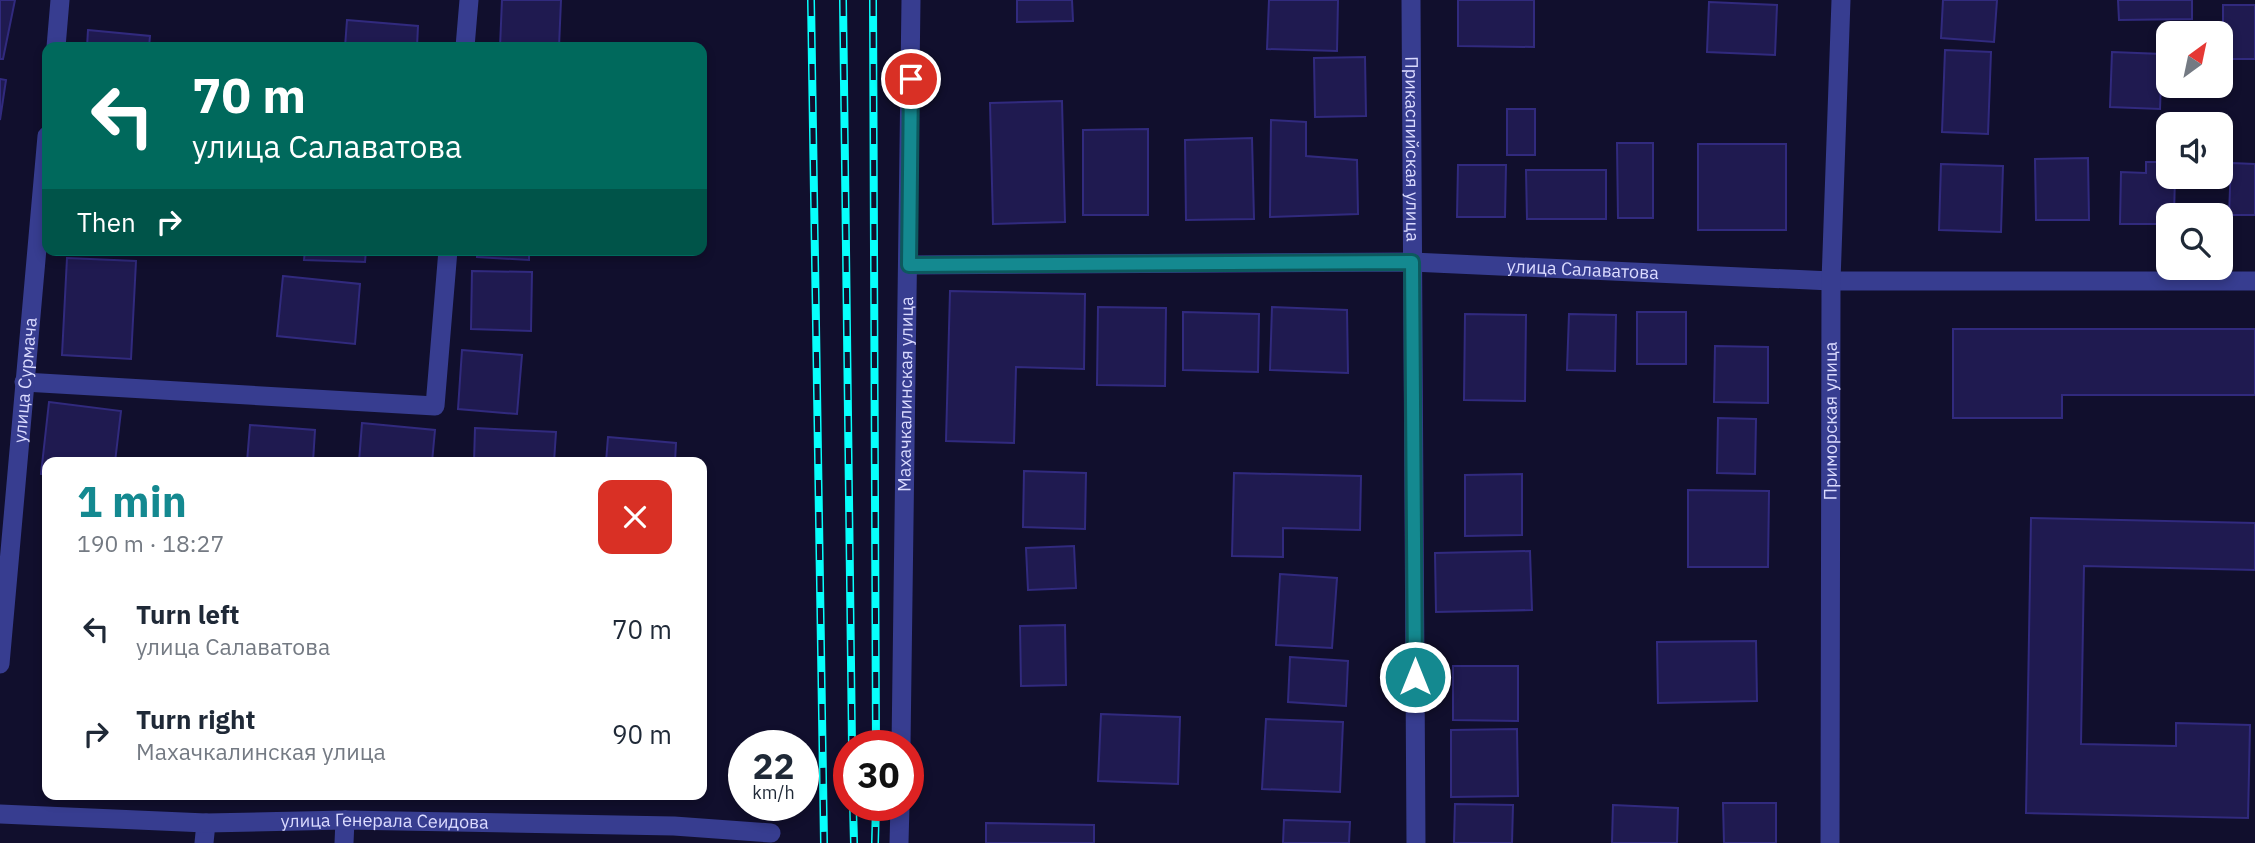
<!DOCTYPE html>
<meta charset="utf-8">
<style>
:root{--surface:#fff;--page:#f2f2f3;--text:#1f2937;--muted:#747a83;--accent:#148990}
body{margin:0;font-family:"IBM Plex Sans",sans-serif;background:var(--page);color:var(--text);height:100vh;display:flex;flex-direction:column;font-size:26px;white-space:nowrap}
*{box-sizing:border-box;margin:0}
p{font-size:23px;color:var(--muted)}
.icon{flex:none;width:38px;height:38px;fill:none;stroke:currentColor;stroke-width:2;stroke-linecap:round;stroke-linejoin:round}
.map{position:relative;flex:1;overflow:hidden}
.details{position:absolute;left:42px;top:457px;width:665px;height:343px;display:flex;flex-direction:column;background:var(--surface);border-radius:14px;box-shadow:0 4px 10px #0003}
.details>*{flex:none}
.guide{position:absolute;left:42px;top:42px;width:665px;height:214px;border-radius:14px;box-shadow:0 4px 10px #0003;background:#00695c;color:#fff;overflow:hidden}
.needle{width:46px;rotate:33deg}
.controls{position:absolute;left:2156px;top:21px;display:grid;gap:14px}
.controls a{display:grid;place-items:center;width:77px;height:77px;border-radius:14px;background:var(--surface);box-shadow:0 4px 10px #0003;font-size:35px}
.speed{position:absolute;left:728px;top:730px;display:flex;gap:14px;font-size:35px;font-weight:700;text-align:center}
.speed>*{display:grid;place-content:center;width:91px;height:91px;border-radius:50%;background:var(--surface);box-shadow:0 4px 10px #0003;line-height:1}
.speed small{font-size:18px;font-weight:400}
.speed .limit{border:10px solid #d22;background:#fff;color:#111}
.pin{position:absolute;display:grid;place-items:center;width:60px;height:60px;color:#fff;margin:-30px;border:4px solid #fff;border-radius:50%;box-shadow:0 2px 7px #0007}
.me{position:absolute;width:77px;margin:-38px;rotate:0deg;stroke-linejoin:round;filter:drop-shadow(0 0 5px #0008)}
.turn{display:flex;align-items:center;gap:24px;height:147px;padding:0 35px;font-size:32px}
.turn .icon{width:91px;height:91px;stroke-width:2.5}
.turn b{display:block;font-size:49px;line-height:60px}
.then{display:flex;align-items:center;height:66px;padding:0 35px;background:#0003;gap:14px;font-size:26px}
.round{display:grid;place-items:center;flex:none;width:74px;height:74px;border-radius:14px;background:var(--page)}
.head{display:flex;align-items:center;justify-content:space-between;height:119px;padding:0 35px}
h1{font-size:42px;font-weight:800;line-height:52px;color:var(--accent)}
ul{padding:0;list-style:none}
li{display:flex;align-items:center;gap:21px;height:105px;padding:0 35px}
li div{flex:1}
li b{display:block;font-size:26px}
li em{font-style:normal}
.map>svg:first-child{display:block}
.building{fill:#1f1a50;stroke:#312a7e;stroke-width:2}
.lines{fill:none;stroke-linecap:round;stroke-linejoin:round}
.service{stroke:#373d90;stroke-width:19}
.minor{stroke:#373d90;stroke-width:19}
.tertiary{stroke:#373d90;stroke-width:19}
.rail-casing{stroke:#07fffc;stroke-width:8}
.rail{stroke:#110f2d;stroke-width:5;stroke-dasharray:16;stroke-linecap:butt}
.route-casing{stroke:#0d595e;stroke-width:18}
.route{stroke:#148990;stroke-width:12}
.labels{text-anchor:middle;stroke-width:5;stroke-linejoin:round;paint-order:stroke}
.street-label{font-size:18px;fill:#dbdbff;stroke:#110f2d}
</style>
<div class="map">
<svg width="2255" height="843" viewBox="0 0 2255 843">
<rect width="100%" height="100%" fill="#110f2d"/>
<!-- building -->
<path class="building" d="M0,0H15L3,59H0Z
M502,0H561L559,47H500Z
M1017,0H1072L1073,21L1017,22Z
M1269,0H1338L1337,51L1267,49Z
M1458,0H1534V47L1458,46Z
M1943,0H1997L1994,42L1941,38Z
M2118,0H2192V19L2119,20Z
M1709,2L1777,5L1775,55L1707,52Z
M2223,5H2255V59H2223Z
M347,20L418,26L417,47H345Z
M88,30L150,36L149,47H87Z
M1945,50L1991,52L1988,134L1942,132Z
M2112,52L2162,54L2160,109L2110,107Z
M1365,57L1366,116L1315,117L1314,58Z
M0,79L6,80L0,120Z
M1062,101L1065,222L993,224L990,103Z
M1507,109H1535V155H1507Z
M1271,120L1306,122V156L1357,160L1358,214L1270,217Z
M1148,129V215H1083V130Z
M1252,138L1254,219L1186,220L1185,140Z
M1617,143H1653V218H1618Z
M1698,144H1786V230H1698Z
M2088,158L2089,220H2036L2035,159Z
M2146,162H2168V177H2175L2174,215H2168V224H2120L2121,172L2146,173Z
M2231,163L2255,164V215H2229Z
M1941,164L2003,166L2001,232L1939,230Z
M1458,165H1506L1505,217H1457Z
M1526,170H1606V219H1527Z
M305,250H366L365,262L304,260Z
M477,250H529V260L477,257Z
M67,258L136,261L131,359L62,355Z
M472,271L532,272L531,331L471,329Z
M283,276L360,284L355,344L277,336Z
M950,291L1085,294L1084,369L1016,367L1014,443L946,441Z
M1098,307L1166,308L1165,386L1097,385Z
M1272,307L1347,310L1348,373L1270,370Z
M1183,312L1259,314L1258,372L1183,370Z
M1637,312H1686V364H1637Z
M1465,314L1526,315L1525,401L1464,400Z
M1569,314L1616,315L1615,371L1567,370Z
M1953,329H2255V395H2062V418H1953Z
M1715,346L1768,347V403L1714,402Z
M462,350L522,355L517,414L458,409Z
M49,402L121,411L115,462H47V475L41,474Z
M1718,418L1756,419L1755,474L1717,473Z
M362,423L435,430L432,462H359Z
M250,425L315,430L313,462H247Z
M475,428L556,432L554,462H474Z
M608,437L676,443L675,462H606Z
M1024,471L1086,473L1085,529L1023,527Z
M1234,473L1361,476L1360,530L1283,528V557L1232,556Z
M1522,474V535L1465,536V475Z
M1688,490L1769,491L1768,567H1688Z
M2031,518L2255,523V570L2084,566L2081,744L2176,746V723L2250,725L2248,818L2026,813Z
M1074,546L1076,588L1028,590L1026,548Z
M1530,551L1532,610L1436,612L1435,553Z
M1280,574L1337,578L1332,648L1276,645Z
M47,586V652H43Z
M1065,625L1066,685L1021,686L1020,626Z
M1756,641L1757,701L1658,703L1657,642Z
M1290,657L1348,661L1346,706L1288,702Z
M1453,666H1518V721L1453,720Z
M1101,714L1180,717L1178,784L1098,781Z
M1266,719L1343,722L1340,792L1262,789Z
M1517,729L1518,796L1451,797V730Z
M1723,803H1776V843H1724Z
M1455,804L1513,805L1512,843H1454Z
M1613,805L1678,808L1677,843H1612Z
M1284,820L1350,822L1349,843H1283Z
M986,823L1094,825V843H986Z"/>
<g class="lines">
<!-- service -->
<path class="service" d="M204,843L206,823"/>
<!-- minor -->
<g class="minor">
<path id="s1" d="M1411,0L1416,843"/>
<path d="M56,47L60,0"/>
<path d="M465,47L469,0"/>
<path id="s2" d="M909,265L1412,262L1831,281H2255"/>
<path d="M24,382L435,406L448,250"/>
<path id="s3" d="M0,664L47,136"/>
<path id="s4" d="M901,746L911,0"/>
<path d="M344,843L345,820"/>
<path d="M899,843L900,805"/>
<path id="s5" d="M1830,843L1831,281L1841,0"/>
</g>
<!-- tertiary -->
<path class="tertiary" id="s6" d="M0,814L206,823L345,820L674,826L771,833"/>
<defs>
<path id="rail" d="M811,0L824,843
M843,0L852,746
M873,0L876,746
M853,805L854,843
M875,843L876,805"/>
</defs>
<!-- rail casing -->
<use href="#rail" class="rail-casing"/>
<!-- rail -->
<use href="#rail" class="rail"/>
</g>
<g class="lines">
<defs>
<path id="route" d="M911,79L909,265L1412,262L1415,677"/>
</defs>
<!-- route casing -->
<use href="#route" class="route-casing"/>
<!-- route -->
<use href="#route" class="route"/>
</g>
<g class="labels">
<!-- street labels -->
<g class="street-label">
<text dy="6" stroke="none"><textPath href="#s1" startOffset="149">Прикаспийская улица</textPath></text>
<text dy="6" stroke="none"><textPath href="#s2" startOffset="674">улица Салаватова</textPath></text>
<text dy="6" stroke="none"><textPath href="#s3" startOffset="285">улица Сурмача</textPath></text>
<text dy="6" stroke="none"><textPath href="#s4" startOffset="352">Махачкалинская улица</textPath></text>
<text dy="6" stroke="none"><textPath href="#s5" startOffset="422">Приморская улица</textPath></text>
<text dy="6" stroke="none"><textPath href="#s6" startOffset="385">улица Генерала Сеидова</textPath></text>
</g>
</g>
</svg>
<div class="controls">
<a><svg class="needle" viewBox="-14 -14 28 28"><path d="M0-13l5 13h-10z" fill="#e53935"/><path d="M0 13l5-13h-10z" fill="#747a83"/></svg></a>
<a><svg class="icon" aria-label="sound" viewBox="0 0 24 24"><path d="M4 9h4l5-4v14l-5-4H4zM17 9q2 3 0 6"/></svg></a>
<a><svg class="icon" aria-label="search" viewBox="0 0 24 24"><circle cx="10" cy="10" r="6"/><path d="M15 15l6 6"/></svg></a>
</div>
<div class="speed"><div>22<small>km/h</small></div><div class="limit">30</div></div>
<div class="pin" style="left:911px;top:79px;background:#d93025"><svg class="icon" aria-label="arrive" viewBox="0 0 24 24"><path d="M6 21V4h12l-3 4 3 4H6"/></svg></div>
<svg class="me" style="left:1415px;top:677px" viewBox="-20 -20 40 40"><circle r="17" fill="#148990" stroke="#fff" stroke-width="3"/><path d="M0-11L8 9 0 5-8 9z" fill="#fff"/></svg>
<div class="guide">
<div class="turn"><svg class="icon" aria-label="left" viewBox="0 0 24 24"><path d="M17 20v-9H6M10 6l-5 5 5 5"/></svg><div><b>70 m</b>улица Салаватова</div></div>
<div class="then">Then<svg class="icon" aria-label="right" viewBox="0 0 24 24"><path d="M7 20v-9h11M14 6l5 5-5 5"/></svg></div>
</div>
<section class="details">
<div class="head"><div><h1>1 min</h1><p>190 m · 18:27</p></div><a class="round" style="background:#d93025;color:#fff"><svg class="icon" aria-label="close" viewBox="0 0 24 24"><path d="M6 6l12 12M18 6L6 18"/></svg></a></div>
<ul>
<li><svg class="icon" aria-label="left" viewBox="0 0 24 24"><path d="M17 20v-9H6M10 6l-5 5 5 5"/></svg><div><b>Turn left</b><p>улица Салаватова</p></div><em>70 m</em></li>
<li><svg class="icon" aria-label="right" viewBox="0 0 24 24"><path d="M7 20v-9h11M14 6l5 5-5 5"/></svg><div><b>Turn right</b><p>Махачкалинская улица</p></div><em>90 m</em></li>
</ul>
</section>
</div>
